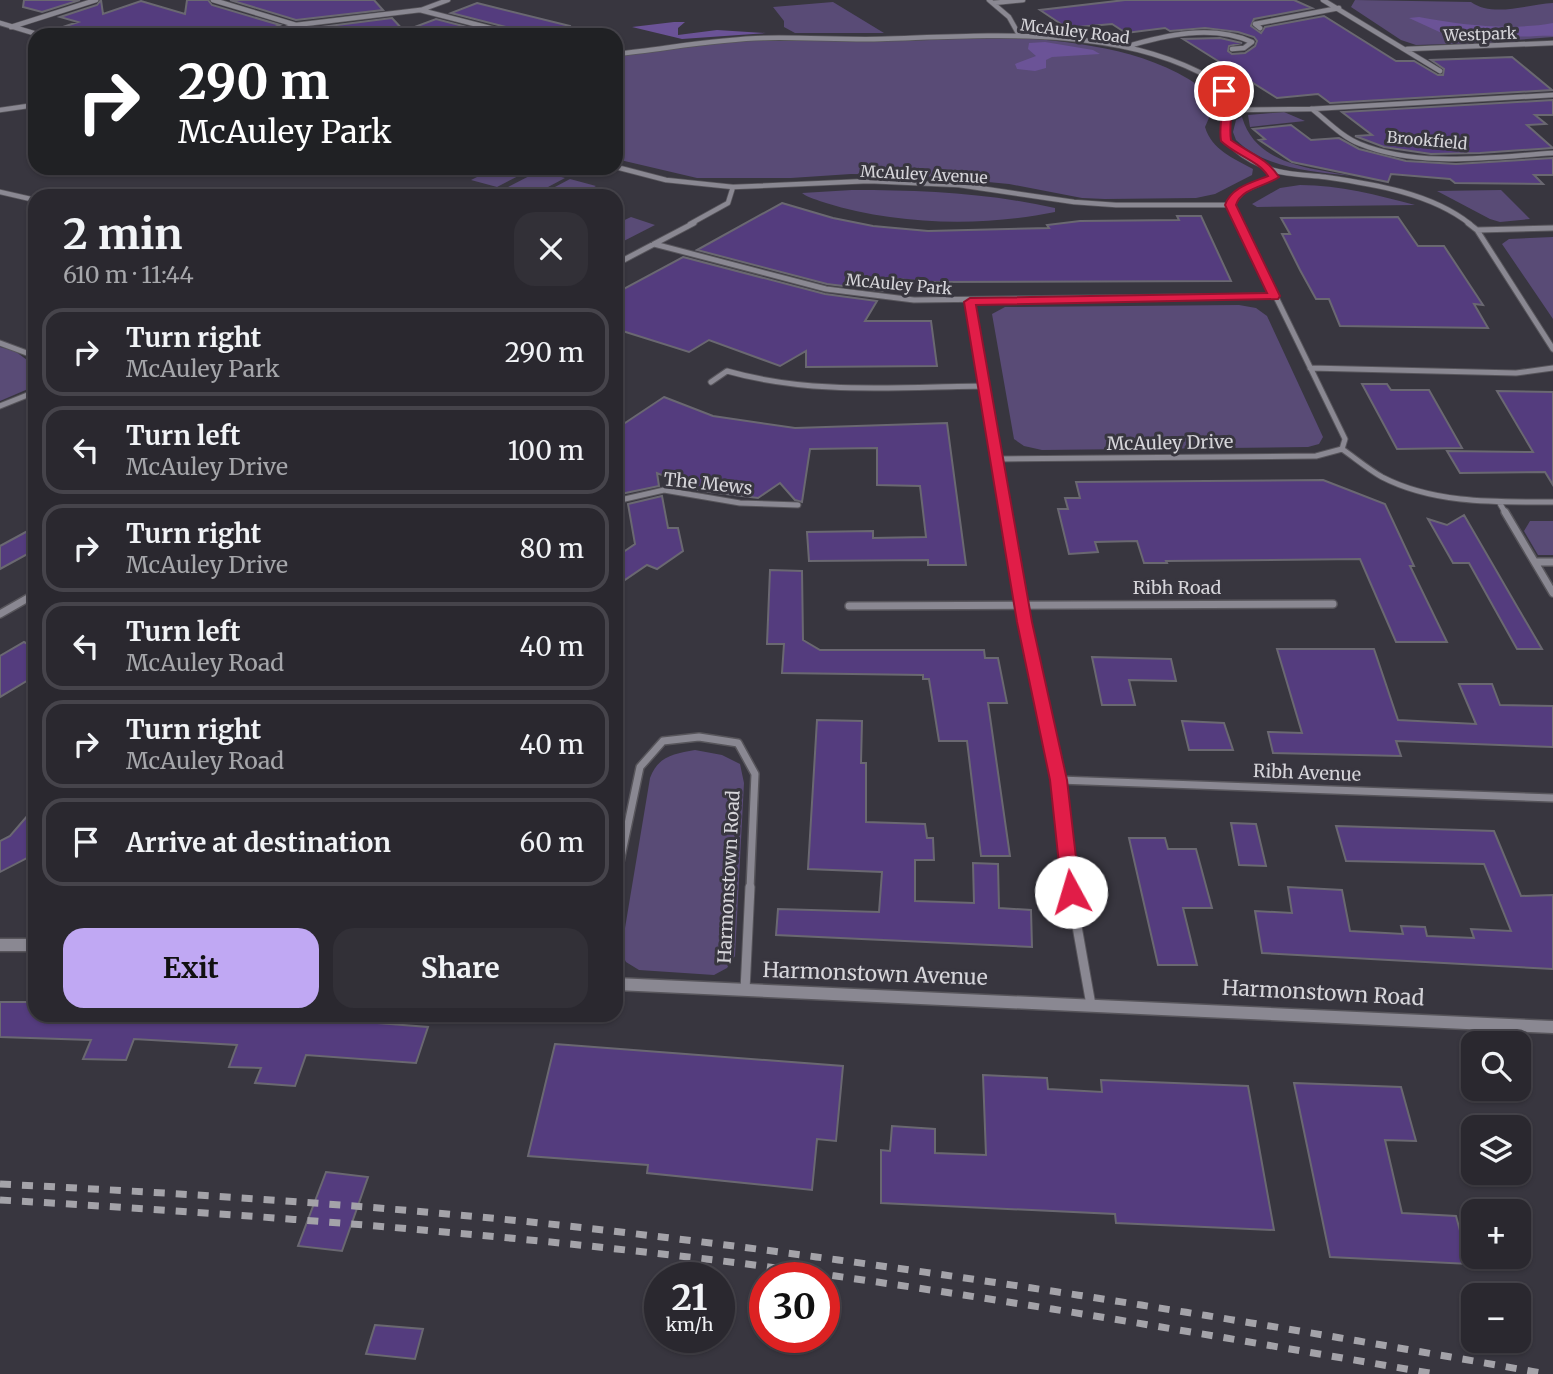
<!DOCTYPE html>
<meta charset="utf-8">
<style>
:root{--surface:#2a282f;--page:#323037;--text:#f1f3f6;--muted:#a5a6aa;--line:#46444b;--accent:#c0a8f3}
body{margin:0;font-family:Merriweather,serif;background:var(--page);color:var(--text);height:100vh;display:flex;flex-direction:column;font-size:26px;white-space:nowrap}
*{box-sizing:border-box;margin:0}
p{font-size:23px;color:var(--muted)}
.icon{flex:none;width:38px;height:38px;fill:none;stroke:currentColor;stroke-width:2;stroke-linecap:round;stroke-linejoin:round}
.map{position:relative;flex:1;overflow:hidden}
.sheet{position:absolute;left:28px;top:189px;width:595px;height:833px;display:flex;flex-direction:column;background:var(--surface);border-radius:21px;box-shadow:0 2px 5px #0004,0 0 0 2px var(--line)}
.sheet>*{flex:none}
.guide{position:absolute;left:28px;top:28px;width:595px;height:147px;border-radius:21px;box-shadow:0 2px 5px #0004,0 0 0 2px var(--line);background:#202124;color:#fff;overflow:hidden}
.tools{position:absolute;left:1461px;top:1031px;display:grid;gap:14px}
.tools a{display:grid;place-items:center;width:70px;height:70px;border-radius:14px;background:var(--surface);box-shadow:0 2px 5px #0004,0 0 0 2px var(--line);font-size:35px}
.speed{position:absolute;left:644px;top:1262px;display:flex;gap:14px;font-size:35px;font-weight:700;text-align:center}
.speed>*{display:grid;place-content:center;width:91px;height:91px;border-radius:50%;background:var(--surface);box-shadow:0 2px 5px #0004,0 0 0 2px var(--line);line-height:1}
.speed small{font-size:18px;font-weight:400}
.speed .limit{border:10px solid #d22;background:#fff;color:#111}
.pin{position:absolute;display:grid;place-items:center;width:60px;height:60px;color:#fff;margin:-30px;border:4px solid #fff;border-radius:50%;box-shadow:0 2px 7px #0007}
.me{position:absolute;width:77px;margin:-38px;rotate:354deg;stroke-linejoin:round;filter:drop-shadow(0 0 5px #0008)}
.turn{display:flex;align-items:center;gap:24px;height:147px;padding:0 35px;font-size:32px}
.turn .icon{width:91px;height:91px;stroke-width:2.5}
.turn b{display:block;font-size:49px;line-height:60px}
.round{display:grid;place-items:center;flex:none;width:74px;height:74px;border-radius:21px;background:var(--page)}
.head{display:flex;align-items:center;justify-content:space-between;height:119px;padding:0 35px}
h1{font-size:42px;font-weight:700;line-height:52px}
.primary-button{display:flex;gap:14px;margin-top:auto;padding:14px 35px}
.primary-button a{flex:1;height:80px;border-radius:21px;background:var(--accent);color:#111;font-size:28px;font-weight:700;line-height:80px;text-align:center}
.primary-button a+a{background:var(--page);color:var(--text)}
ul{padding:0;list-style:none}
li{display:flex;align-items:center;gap:21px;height:88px;margin:0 14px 10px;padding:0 21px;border:4px solid var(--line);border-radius:21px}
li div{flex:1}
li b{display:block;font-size:26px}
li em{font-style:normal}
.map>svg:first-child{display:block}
.green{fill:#594b76}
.forest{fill:#6b5397}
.building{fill:#543c7e;stroke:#6a6871;stroke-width:2}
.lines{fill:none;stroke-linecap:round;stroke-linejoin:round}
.street-far3-casing{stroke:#57555b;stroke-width:6}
.street-far2-casing{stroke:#57555b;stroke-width:7}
.street-far1-casing{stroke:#57555b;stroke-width:10}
.street-casing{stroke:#57555b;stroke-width:11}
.secondary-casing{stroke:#57555b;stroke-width:3}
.street-far3{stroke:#8a8892;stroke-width:4.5}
.street-far2{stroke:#8a8892;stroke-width:5}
.street-far1{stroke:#8a8892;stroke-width:7}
.street{stroke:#8a8892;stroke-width:9}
.secondary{fill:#8a8892;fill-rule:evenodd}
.rail{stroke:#a4a3a9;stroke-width:7;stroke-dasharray:11 11;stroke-linecap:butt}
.route{fill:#e11d48;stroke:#92132f;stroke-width:2}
.labels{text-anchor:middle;stroke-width:6;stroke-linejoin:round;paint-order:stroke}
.far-street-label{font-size:16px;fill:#d6d5da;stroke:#38363f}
.street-label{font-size:18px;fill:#d6d5da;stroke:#38363f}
.near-street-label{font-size:21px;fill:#d6d5da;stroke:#38363f}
</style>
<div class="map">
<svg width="1553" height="1374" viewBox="0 0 1553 1374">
<rect width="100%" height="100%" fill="#38363f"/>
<!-- green -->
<path class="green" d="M1355,0L1471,2C1493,18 1529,4 1553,3V37L1515,40V42L1416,45L1401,40L1351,7Z
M833,2L884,33H795L784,27V21L773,7Z
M1008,37C1077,42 1154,49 1210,94L1212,111L1205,127C1212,150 1233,158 1253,169L1252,175L1215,194L1196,198L1105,199L1082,198L1009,184L914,175L851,174L791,178H697L616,159V56L737,41H902Z
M1284,112L1305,121L1250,127L1248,115Z
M1242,117C1256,165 1310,168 1352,176C1312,171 1266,169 1236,140L1233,132L1236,120Z
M495,168H529L532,169L497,187L471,180Z
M539,171L565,178L531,196L504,189Z
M570,179L596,186L578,196H538Z
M1300,185C1340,185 1377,195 1415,205L1257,207L1252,204L1280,188Z
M852,190C921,190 988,193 1055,208V212C983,227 896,225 826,203C818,200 808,198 802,193Z
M1501,190L1530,219L1500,222L1490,219L1437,191Z
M631,217L655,225L616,245V224Z
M1553,237V319L1502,244L1509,239Z
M1239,305L1256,308L1267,316L1323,437L1319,444L1308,447L1042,450L1024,446L1014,439L992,314L1005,307Z
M0,347L15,351L35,366V386L0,401Z
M1530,521H1553V555H1538L1524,531Z
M695,750L722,755L740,764L744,783L735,956L727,968L714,975L639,970L626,962L621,952L650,778C658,756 674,754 695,750Z"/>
<!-- forest -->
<path class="forest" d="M1419,17C1463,25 1509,31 1553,23V36C1540,35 1517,39 1506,34L1499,40L1483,41L1474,37L1476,33L1473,31L1446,35L1409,18Z
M674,22H685L678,28V35L717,30L766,33L682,39L632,27Z
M1045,42L1093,50L1100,54L1052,57L1046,60V68L1035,71L1017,69L1015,64L1036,56L1028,49L1029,43Z"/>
<!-- building -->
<path class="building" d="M24,0H80L42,12L23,7Z
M101,0L103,14L141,1L185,14L187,0H208L212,5L280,25L265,31L262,35H52L51,31L78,22L60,17L97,5Z
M230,0H374L383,10L296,20Z
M1125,0H1294L1312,8L1254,19L1251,26L1261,33L1265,27L1324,16L1396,61H1414L1438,75H1443L1444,69L1431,60L1512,57L1552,90L1330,103L1318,94L1277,98L1183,39L1220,38L1242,43L1229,46L1228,51L1232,54L1245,53L1255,46L1257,41L1254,37L1238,32L1205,28L1170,31L1165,28L1126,33L1112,24L1067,28L1040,10Z
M477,3L570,26L568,35H522L518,30L451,13Z
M392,18L404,31L436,19L498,35H282L297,30Z
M1553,100V115H1535L1546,124L1527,125L1553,148L1480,153L1431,154L1384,147L1355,136L1372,135L1342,112Z
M1291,125L1311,140L1339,138L1359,149L1406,161L1456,164L1553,158V175H1534L1543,184L1455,183L1450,179L1391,174L1388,182L1292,162L1259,140L1265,139L1253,129Z
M782,203L833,218L873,226L928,231L1049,228L1047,225L1080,221L1179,220L1177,216H1201L1231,281L925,282L890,278L883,291L827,284L697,250Z
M1398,217L1418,246H1444L1483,305L1474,304L1488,328L1340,326L1329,299H1316L1300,270L1282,234H1290L1281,218Z
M683,257L825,294L877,301L865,321H931L937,366L806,367V351L780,366L709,340L689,352L616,329V293Z
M1362,384H1387L1391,390H1429L1462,448L1397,449Z
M1497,391L1553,392V485L1545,472L1460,473L1447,451L1533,452Z
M664,397L713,416L795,428L947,423L966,565H928V560L809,561L807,532L873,531V538L926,537L920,486L877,485V448L810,449L802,502L795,500L780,483L758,498L701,491L657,473L659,486L616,495V429Z
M1323,480L1385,504L1414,566H1410L1447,642H1396L1360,559L1166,561L1167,563H1144L1137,541L1095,542L1098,552L1069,554L1058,509H1068L1065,498H1080L1076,482Z
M662,496L668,528H678L683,551L657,569L647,565L616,586V557L635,544L628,504Z
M1464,515L1511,596L1542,649H1517L1469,563H1453L1428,519L1447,525Z
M35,527V550L0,569V546Z
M770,570L802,571L803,640L820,650H984L985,658H998L1007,703H988L1010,856H981L967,741H939L929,679H923V675L782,673L784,644H767Z
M24,642L35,648V676L0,697V656Z
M1277,649H1374L1398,720L1476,724L1459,684H1492L1500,705L1553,706V747L1396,741L1401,756L1273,753L1268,732L1302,733Z
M1092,657L1171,659L1176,681L1129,680L1135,705H1102Z
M817,720L862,721L861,763H866V822L925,824L927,838H933L934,860H915V901L974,903L973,863L998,864L999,908L1031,910L1032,947L776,935L778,909L879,912L882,872L808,869Z
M1182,721L1224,723L1233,750H1189Z
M35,807V854L0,872V841L10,836Z
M1231,823L1256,824L1266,866L1239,865Z
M1336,826L1494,831L1521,896L1553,895V969L1262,953L1255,911L1292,913L1288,887L1342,890L1350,931L1403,934L1401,926L1425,927L1427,936L1474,938L1471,929L1511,931L1484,864L1346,861Z
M1129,838H1165L1168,849H1196L1212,908H1183L1197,965H1158Z
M0,1002H35V1015H314L312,1018L428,1027L416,1063L306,1055L295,1086L255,1083L261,1068L229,1067L237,1045L134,1039L126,1060L83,1059L91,1040L0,1037Z
M555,1044L843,1066L836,1141L817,1139L812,1190L647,1173L648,1165L528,1156Z
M983,1075L1047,1078L1048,1089L1102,1092L1101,1080L1248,1086L1274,1230L1116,1223L1115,1214L881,1203V1150L890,1151L892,1126L935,1129V1153L986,1155Z
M1294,1083L1401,1087L1416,1141L1385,1140L1402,1213L1456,1216L1469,1264L1330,1257Z
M326,1172L368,1177L342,1251L298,1246Z
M375,1325L423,1329L415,1359L366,1354Z"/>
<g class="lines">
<defs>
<path id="street-far3" d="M213,0L296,25
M989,0L1009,17L1019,35
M1323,0L1440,71
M993,3L1023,0
M421,10L448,0
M0,23L40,35
M11,27L96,0
M1260,28L1255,24L1339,8
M267,35L296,25L420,10L517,35
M1125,47C1165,35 1212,24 1252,42L1244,48L1232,49
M1407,49L1553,43
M616,54C665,49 715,39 764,38C803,37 842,40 881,39C982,36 1106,25 1199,72C1209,77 1227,90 1229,102C1230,110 1223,119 1223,127C1225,149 1254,163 1273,170C1288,175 1309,175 1325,177C1373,184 1431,193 1470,224
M1312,109C1327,121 1342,137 1360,144C1419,168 1491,157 1553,153
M0,110L35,105
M1229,110L1310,109L1553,95
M616,167L666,180L733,187L869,181L959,185L1074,202L1116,205H1231
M0,192L35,200
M1231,205L1240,224
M1231,205L1243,191L1274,177L1273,170
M690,224L728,203L733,187"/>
<path id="street-far2" d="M1240,223L1345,439L1342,449
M1468,223L1477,230L1553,349
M1477,230L1553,228
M654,244L826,289L914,300L1274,296
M616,264L694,223
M970,302L1006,514
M0,343L35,356
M1310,368L1516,373L1553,368
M711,382L727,371C811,395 897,387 983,386
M0,406L35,392
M997,459L1316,456L1342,449C1355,458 1368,469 1382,477C1434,504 1497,502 1553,502
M616,501L664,490L740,503L798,505
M1499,502L1506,514"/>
<path id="street-far1" d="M1006,512L1028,640L1059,780L1071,889
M1505,512L1553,593
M1535,562H1553
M849,606L1333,604
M0,614L35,594
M1059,780L1553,798
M616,881L640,767L663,741L699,737L738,743L755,774L750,889"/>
<path id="street" d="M1070,887L1091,1005
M745,990L750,887"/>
<path id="secondary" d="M0,939H35V951H0Z
M616,978L1553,1021V1033L616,990Z"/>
</defs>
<!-- street-far3 casing -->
<use href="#street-far3" class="street-far3-casing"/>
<!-- street-far2 casing -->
<use href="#street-far2" class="street-far2-casing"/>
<!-- street-far1 casing -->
<use href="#street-far1" class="street-far1-casing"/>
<!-- street casing -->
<use href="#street" class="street-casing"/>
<!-- secondary casing -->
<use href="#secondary" class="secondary-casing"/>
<!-- street-far3 -->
<use href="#street-far3" class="street-far3"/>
<!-- street-far2 -->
<use href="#street-far2" class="street-far2"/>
<!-- street-far1 -->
<use href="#street-far1" class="street-far1"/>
<!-- street -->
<use href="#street" class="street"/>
<!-- secondary -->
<use href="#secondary" class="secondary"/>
<!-- rail -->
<path class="rail" d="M0,1184C196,1194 391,1206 586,1228C908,1265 1228,1317 1547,1374
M0,1200C247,1214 493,1233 739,1263C972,1293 1203,1334 1435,1374"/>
</g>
<!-- route -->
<path class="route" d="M1224,88L1227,89C1236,106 1228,122 1231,140C1249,153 1267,158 1279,177C1267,186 1241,188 1236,205L1280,296L1278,299L976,305L1032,622L1067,780L1080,892L1078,896H1065L1062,892L1050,780L1017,622L964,302L970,298L1267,293L1225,205C1231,187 1253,182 1268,176C1258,160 1235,155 1221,141C1218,124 1226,107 1219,91Z"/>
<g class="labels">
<!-- far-street labels -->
<g class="far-street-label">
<text transform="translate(1075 31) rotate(7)" y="6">McAuley Road</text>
<text transform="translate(1480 34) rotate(-2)" y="6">Westpark</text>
<text transform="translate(1427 140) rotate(5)" y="6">Brookfield</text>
<text transform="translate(924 174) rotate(3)" y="6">McAuley Avenue</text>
<text transform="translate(899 284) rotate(5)" y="6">McAuley Park</text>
</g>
<!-- street labels -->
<g class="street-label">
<text transform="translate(1170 443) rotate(-1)" y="6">McAuley Drive</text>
<text transform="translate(708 484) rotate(6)" y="6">The Mews</text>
<text x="1177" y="594">Ribh Road</text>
<text transform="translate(1307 773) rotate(2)" y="6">Ribh Avenue</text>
<text transform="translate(729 877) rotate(-87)" y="6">Harmonstown Road</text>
</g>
<!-- near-street labels -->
<g class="near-street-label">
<text transform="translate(875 974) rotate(2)" y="7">Harmonstown Avenue</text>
<text transform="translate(1323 993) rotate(3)" y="7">Harmonstown Road</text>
</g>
</g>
</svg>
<div class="tools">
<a><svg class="icon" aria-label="search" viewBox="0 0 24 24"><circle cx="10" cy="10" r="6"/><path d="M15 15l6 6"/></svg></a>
<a><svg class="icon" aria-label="layers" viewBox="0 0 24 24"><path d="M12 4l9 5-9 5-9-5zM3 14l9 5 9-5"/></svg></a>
<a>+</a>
<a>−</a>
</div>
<div class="speed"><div>21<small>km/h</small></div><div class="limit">30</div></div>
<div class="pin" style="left:1224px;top:91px;background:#d93025"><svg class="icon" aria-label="arrive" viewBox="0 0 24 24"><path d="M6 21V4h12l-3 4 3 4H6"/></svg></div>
<svg class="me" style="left:1071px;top:892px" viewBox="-20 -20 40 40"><circle r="19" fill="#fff"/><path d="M0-13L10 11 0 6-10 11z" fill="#e11d48"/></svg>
<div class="guide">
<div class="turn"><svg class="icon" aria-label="right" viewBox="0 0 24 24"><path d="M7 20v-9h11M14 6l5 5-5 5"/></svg><div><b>290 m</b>McAuley Park</div></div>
</div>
<section class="sheet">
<div class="head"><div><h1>2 min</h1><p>610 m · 11:44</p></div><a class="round"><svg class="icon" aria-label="close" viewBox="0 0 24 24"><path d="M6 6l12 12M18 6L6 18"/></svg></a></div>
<ul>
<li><svg class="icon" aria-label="right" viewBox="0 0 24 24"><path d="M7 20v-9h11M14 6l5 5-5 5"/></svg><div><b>Turn right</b><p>McAuley Park</p></div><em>290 m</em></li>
<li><svg class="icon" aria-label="left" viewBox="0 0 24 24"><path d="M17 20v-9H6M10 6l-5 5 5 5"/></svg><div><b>Turn left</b><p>McAuley Drive</p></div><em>100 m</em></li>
<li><svg class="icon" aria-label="right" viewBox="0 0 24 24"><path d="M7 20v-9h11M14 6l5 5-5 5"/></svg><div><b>Turn right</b><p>McAuley Drive</p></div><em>80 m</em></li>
<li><svg class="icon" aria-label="left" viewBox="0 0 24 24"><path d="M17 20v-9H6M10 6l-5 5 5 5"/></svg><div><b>Turn left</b><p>McAuley Road</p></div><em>40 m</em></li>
<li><svg class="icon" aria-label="right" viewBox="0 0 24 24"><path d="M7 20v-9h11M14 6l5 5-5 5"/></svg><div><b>Turn right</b><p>McAuley Road</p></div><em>40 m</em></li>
<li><svg class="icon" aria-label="arrive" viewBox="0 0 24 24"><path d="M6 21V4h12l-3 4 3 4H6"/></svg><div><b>Arrive at destination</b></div><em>60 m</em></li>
</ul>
<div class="primary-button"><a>Exit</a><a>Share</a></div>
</section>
</div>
